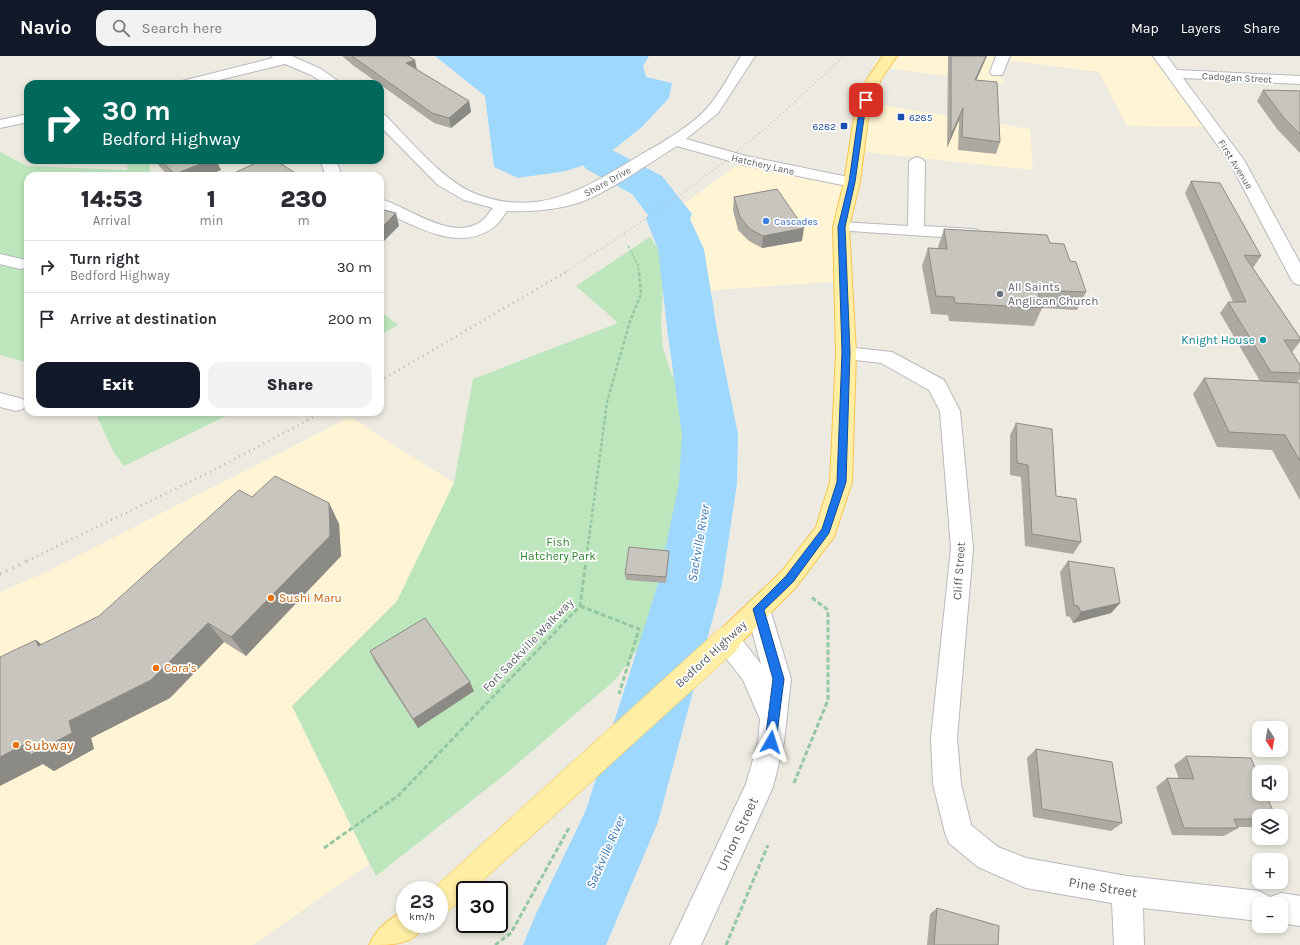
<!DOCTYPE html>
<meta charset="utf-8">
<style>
:root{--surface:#fff;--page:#f2f2f3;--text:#2b2b33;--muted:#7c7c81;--line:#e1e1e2;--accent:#111827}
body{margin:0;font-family:Karla,sans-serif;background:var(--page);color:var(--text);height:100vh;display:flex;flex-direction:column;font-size:15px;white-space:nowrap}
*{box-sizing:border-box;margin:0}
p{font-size:13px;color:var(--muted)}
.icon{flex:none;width:22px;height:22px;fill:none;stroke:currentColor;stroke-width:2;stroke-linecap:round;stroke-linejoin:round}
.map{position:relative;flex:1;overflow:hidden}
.details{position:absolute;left:24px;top:116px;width:360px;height:244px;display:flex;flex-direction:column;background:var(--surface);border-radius:12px;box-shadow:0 2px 6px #0003}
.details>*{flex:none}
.top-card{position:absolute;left:24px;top:24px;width:360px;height:84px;border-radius:12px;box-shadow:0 2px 6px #0003;background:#00695c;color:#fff;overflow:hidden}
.needle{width:26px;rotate:169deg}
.buttons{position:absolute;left:1252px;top:665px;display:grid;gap:8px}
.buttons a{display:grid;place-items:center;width:36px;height:36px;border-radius:8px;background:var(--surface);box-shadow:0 2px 6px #0003;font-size:20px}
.speed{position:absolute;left:396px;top:825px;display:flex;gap:8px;font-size:20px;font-weight:700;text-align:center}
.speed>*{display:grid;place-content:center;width:52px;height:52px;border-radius:50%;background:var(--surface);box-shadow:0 2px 6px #0003;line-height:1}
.speed small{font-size:10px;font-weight:400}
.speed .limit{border:2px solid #111;border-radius:6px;background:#fff;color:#111}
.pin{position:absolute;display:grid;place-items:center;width:34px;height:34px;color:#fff;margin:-17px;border-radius:8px;box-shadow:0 2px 6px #0006}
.me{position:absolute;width:44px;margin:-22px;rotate:6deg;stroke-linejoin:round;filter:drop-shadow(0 0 3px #0008)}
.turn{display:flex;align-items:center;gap:14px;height:84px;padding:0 12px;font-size:18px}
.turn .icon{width:52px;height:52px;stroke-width:2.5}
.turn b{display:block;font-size:28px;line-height:34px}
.eta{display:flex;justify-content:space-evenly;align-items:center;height:68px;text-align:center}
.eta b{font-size:24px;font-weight:800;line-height:28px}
.action{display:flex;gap:8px;margin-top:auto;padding:8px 12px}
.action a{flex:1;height:46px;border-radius:12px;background:var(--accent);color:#fff;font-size:16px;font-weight:800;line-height:46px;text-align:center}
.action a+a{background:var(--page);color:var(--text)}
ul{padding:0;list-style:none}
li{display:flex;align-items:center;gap:12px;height:52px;padding:0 12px;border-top:1px solid var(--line)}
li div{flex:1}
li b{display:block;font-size:15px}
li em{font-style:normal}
header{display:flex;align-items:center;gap:24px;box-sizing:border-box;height:56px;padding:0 20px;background:var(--accent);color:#fff}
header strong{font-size:19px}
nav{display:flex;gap:22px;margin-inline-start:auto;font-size:14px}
.search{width:280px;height:36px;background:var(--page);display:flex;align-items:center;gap:10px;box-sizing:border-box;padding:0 14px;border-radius:12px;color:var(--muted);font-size:15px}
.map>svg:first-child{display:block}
.commercial{fill:#fff4d4}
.green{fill:#bde6bc}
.water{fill:#9fd8ff}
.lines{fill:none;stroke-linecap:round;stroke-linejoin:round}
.river{fill:#9fd8ff;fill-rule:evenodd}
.minor-casing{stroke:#b6b9be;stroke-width:2}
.major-casing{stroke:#f7c450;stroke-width:2}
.path-far2{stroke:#94c8a2;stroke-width:1.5;stroke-dasharray:2.5 1.5;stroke-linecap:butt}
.path-far1{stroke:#94c8a2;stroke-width:2.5;stroke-dasharray:3.5 2;stroke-linecap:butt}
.path{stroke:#94c8a2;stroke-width:3;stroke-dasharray:5 2.5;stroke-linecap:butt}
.minor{fill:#fff;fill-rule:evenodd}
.major{fill:#ffeea4;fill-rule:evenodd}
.rail-far2{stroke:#b2b3b4;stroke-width:2;stroke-dasharray:0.5 3.5;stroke-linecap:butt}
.rail-far1{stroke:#b2b3b4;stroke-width:2.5;stroke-dasharray:1 4.5;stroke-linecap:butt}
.rail{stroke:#b2b3b4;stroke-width:3.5;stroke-dasharray:1 6;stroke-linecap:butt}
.major-bridge-casing{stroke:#f7c450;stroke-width:28;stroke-linecap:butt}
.major-bridge{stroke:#ffeea4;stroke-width:27}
.wall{fill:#aca9a3}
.shaded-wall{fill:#8c8a85}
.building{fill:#c8c5be;stroke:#8c8a85}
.route{fill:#1a73e8;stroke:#114b97}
.transit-dot{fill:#1a4fb4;stroke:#fff;stroke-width:1.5}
.shop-dot{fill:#3f7fe0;stroke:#fff;stroke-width:1.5}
.worship-dot{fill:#6b7280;stroke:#fff;stroke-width:1.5}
.culture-dot{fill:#0f9aa8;stroke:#fff;stroke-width:1.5}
.food-dot{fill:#e8710a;stroke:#fff;stroke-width:1.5}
.labels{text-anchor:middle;stroke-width:3.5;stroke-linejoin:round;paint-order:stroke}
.far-street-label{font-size:10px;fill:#595e63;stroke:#fff}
.far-transit-label{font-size:10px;fill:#164399;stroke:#fff;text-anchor:start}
.far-shop-label{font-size:10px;fill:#366cbe;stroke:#fff;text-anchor:start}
.worship-label{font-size:12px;fill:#5b616d;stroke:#fff;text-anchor:start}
.culture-label{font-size:12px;fill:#0d838f;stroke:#fff;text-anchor:end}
.park-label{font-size:12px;fill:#308331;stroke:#fff}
.street-label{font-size:12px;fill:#595e63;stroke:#fff}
.food-label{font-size:12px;fill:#c56008;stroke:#fff;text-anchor:start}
.water-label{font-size:13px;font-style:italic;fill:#3878b6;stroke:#fff}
.near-food-label{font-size:14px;fill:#c56008;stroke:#fff;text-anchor:start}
.near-street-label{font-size:14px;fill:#595e63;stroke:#fff}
</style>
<header>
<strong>Navio</strong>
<div class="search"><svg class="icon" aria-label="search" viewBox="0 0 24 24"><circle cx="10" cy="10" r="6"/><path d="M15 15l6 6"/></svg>Search here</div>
<nav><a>Map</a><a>Layers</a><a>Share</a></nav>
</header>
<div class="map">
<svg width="1300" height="889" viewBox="0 0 1300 889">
<rect width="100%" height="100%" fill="#edeae1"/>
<!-- commercial -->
<path class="commercial" d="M882,0H1155L1204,71L1127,70L1099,16L999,3L997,17L1005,28L872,10Z
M862,46L1030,73L1033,114L855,95Z
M744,104L852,126L843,225L688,236L681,193L668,163L670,158Z
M350,361L454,427L397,545L292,650L369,808L253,889H0V536L46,516Z"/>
<!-- green -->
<path class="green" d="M0,96L27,110L127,114L128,104H150V120H28V307L0,299Z
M650,181L657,191L664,211L661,268L663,292L671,317L692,351L701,375L709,405L705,424L709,436L699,439L696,447L681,502L673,544L616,623L503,720L376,820L292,650L397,545L454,427L473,323L618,267L576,230Z
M380,255L398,269L380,279Z
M95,356H234L124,410L114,397Z"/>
<!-- water -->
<path class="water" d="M435,0H649L643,10L646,21L672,27L669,42L642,71L600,104L566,115L518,122L494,111L485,40Z"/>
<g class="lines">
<!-- river -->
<path class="river" d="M600,92L614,95L662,120L692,158L690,163L704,193L718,280L738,378L737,427L722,528L658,766L606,889H523L535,860L586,754L658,528L679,427L682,378L668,280L658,193L646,163L648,159L632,138L586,113L580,104L586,95Z"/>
<defs>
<path id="minor" d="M271,0H292L321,13L342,28H326L311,19L285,8L203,28H180L182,25L273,2Z
M741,0H755L718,57L686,83L746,100L858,123L860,126L858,129L852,131L744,109L677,90C649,107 608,137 578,147C555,154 531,156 507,155C503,160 499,168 493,172C457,197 414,169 380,154V143C410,151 453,188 483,164C486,161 489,156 493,152L464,144L438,129L380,70V58L385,59C410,84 443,125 476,138C541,163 589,130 642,98C662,87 694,68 708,51C721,36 731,16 741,0Z
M996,0H1010L1002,19H992L990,16Z
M1153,0H1167L1177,14L1300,20V28L1183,22L1244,104L1300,207V229L1294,227L1291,223L1229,105Z
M28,58V66L0,72V64Z
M917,101L922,103L925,106L924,170L972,173L978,174L980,178L978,182L972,183L835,174L833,171L835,168L841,166L908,170L909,106L912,103Z
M323,104H339L337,107L342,120H326L321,107Z
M0,198L26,204L28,209L26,212L20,213L0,208Z
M846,291L892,296L944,324L960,355L973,492L957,682L961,728L971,769L998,791L1026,802L1127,820L1259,835L1270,841L1281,837L1300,840V870L1281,867V848H1259V865L1143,852L1144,889H1114L1112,847L1026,832L978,811L949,787L945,777L933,728L931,682L951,492L940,355L929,334L881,307L839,302L836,297L839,292Z
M0,337L23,343L26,348L23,353L16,355L0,351Z
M758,543L767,546L770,553L791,623L784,686L773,731L701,889H670L746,728L758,686L760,663L743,624L718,592L715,584L718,576L727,573L736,576L761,608L746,553L749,546Z"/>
<path id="major" d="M883,0H897L881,23L869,55L860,126L849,171L856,297L852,426L834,481L797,530L736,592L727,595L718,592L715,584L718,576L781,516L816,471L830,426L836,297L833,171L844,126L855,55L867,23Z
M405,855V868H425C414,889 394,889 369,889C375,874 390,861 405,855Z"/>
</defs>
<!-- minor casing -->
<use href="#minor" class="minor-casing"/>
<!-- major casing -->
<use href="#major" class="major-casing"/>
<!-- path-far2 -->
<path class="path-far2" d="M628,190L638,209L639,217"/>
<!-- path-far1 -->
<path class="path-far1" d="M586,505L607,346L630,265L641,238L639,216"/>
<!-- path -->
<path class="path" d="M580,550L639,573L619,638
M794,727L828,644V554L811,541
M324,792L399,739L580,550L586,504
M495,889L511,877L570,770
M726,889L768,789"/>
<!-- minor -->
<use href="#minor" class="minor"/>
<!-- major -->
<use href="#major" class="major"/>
<!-- rail-far2 -->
<path class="rail-far2" d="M564,217C624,178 682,139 738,95C775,65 809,33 844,0"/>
<!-- rail-far1 -->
<path class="rail-far1" d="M380,325L566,216
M27,505L212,415L323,356"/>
<!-- rail -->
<path class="rail" d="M0,518L29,504"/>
<defs>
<path id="major-bridge" d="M441,844L727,584"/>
</defs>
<!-- major-bridge casing -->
<use href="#major-bridge" class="major-bridge-casing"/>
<!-- major-bridge -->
<use href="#major-bridge" class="major-bridge"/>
</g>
<!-- wall -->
<path class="wall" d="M342,0H408L417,14L469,45L471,56L451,72L434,67L354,10Z
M948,0H987L976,24L1000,86L996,98L958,94L959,64L947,92Z
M1263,34L1300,35V97L1277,73L1257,45Z
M156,104H216L221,114L206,120H169L159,110Z
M1191,125L1261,200L1253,212L1300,282V286L1292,296L1300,309V323L1297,327H1300V444L1272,394L1217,391L1193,338L1204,322L1260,325L1220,257L1228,246H1233L1185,137Z
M734,141L802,185L762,192L749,185L738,174L733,154Z
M944,173L1050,187L1070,205L1086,236L1077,254L1042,252L1034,270L949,265L948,259L931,258L922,210L928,192L938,193V191Z
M1016,367L1081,486L1073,498L1025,490L1021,421L1010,419V379Z
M252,441L329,447L339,468L341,500L246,600L224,586L170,642L91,682L94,693L54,715L43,708L36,584L42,589L99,560Z
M669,501L666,527L626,524L625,518Z
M1068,505L1120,547L1111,557L1073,567L1070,561L1066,560L1060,516Z
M370,595L474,635L418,672L375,606Z
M1036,693L1122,767L1111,775L1033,761L1027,702Z
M1186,700L1259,760V771H1237L1238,772L1224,780L1172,779L1156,731L1167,722L1179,723L1174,709Z
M937,852L998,889H927L930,858Z"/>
<!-- shaded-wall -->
<path class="shaded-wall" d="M986,0H987L971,36L975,24Z
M415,4L417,14L406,7Z
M469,45L471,56L451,72L449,62Z
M963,52L959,64L947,92L951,79Z
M210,104H216L221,114L206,120H175V118Z
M396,157L399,170L380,189V173Z
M804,172L802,185L762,192L763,180Z
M329,447L339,468L341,500L246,600L231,581Z
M1120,547L1111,557L1073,567L1081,556Z
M208,567L224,586L170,642L91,682L94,693L54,715L43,708L0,730V701Z
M36,584L58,602L38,590Z
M470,626L474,635L418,672L413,663Z"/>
<!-- building -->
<path class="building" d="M352,0H408L415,4L406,7L469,45L449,62L432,57Z
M951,0H986L975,24L997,26L1000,86L962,81L963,52L951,79Z
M1263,34L1300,35V78L1284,62Z
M160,104H210L175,118Z
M262,104H275L300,120H231L230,119Z
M1191,125L1220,127L1261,200L1244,199L1300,282V284H1284L1300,309V317L1271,316L1228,246H1246Z
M777,133L804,172L763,180L750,173L740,161L734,141Z
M380,153L396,157L380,173Z
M944,173L1047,179L1050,187L1064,188L1070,205L1076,206L1086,236L1037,234L1043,252L955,247L954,241L936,240L928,192L947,193Z
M1204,322L1300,327V405L1285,379L1229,376Z
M1016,367L1052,373L1056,440L1076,443L1081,486L1032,478L1028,409L1017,407Z
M275,420L329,447L330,480L231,581L208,567L151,624L69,665L72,677L30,699L27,687L0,701V601L36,584L38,590L99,560L239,434L252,441Z
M629,491L669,495L666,521L625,518Z
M1068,505L1114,512L1120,547L1081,556L1078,550L1074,549Z
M425,562L470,626L413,663L370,595Z
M1036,693L1112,706L1122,767L1042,753Z
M1186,700L1251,702L1259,722V738H1266L1275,760H1259V763H1234L1238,772H1184L1167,722L1194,723Z
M937,852L999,870L998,889H934Z"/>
<!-- route -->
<path class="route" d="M864,43L869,44L865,55L855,126L845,171L850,296L846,426L829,477L793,526L764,554L784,623L776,686L775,690L771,691L767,690L765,686L773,623L753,553L786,520L822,473L837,426L842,296L838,171L849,126L859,55Z"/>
<!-- markers -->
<g class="transit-dot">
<rect x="897" y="57" width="8" height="8" rx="2"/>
<rect x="840" y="66" width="8" height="8" rx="2"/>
</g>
<circle class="shop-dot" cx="766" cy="165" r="4"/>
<circle class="worship-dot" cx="1000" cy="238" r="4"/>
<circle class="culture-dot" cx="1263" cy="284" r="4"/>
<g class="food-dot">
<circle cx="271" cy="542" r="4"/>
<circle cx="156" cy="612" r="4"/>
<circle cx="16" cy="689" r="4"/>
</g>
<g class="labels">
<!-- far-street labels -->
<g class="far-street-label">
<text transform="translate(1237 21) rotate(3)" y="4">Cadogan Street</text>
<text transform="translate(763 108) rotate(13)" y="4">Hatchery Lane</text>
<text transform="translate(1236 108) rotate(58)" y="4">First Avenue</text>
<text transform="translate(607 125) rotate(-29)" y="4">Shore Drive</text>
</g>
<!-- far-transit labels -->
<g class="far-transit-label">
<text x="909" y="65">6285</text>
<text x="836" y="74" text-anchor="end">6282</text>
</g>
<!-- far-shop labels -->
<g class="far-shop-label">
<text x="774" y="169">Cascades</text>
</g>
<!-- worship labels -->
<g class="worship-label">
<text x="1008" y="235">All Saints<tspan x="1008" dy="14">Anglican Church</tspan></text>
</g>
<!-- culture labels -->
<g class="culture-label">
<text x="1255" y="288">Knight House</text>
</g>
<!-- park labels -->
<g class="park-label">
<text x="558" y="490">Fish<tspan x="558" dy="14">Hatchery Park</tspan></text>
</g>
<!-- street labels -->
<g class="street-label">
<text transform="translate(959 515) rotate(-86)" y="4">Cliff Street</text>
<text transform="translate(528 589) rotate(-46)" y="4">Fort Sackville Walkway</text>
<text transform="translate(711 598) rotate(-43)" y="4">Bedford Highway</text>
</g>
<!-- food labels -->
<g class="food-label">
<text x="279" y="546">Sushi Maru</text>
<text x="164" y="616">Cora's</text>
</g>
<!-- water labels -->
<g class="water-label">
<text transform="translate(698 487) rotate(-80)" y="5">Sackville River</text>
<text transform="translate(605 796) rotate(-66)" y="5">Sackville River</text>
</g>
<!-- near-food labels -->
<g class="near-food-label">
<text x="24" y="694">Subway</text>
</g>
<!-- near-street labels -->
<g class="near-street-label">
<text transform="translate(737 778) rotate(-65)" y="5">Union Street</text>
<text transform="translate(1103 831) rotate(9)" y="5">Pine Street</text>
</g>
</g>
</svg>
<div class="buttons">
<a><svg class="needle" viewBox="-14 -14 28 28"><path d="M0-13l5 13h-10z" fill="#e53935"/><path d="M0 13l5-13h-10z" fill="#7c7c81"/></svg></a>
<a><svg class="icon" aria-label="sound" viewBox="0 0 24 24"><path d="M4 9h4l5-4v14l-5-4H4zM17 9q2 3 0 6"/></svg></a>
<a><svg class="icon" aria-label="layers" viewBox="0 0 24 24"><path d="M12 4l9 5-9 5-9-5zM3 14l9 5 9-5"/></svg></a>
<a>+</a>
<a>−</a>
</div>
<div class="speed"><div>23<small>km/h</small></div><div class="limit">30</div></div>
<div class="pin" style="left:866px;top:44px;background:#d93025"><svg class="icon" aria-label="arrive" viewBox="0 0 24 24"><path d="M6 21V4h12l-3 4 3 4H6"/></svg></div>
<svg class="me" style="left:771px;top:686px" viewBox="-20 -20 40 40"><path d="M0-17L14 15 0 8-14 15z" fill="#1a73e8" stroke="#fff" stroke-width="4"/></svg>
<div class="top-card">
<div class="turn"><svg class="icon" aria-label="right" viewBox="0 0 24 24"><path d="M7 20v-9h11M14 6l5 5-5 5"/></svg><div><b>30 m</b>Bedford Highway</div></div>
</div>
<section class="details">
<div class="eta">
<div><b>14:53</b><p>Arrival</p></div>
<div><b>1</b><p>min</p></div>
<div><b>230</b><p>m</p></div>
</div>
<ul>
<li><svg class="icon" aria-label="right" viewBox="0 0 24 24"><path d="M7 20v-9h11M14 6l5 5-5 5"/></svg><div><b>Turn right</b><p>Bedford Highway</p></div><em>30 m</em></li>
<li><svg class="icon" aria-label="arrive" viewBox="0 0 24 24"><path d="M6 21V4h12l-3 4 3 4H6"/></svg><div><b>Arrive at destination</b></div><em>200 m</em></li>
</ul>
<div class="action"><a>Exit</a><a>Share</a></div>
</section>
</div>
